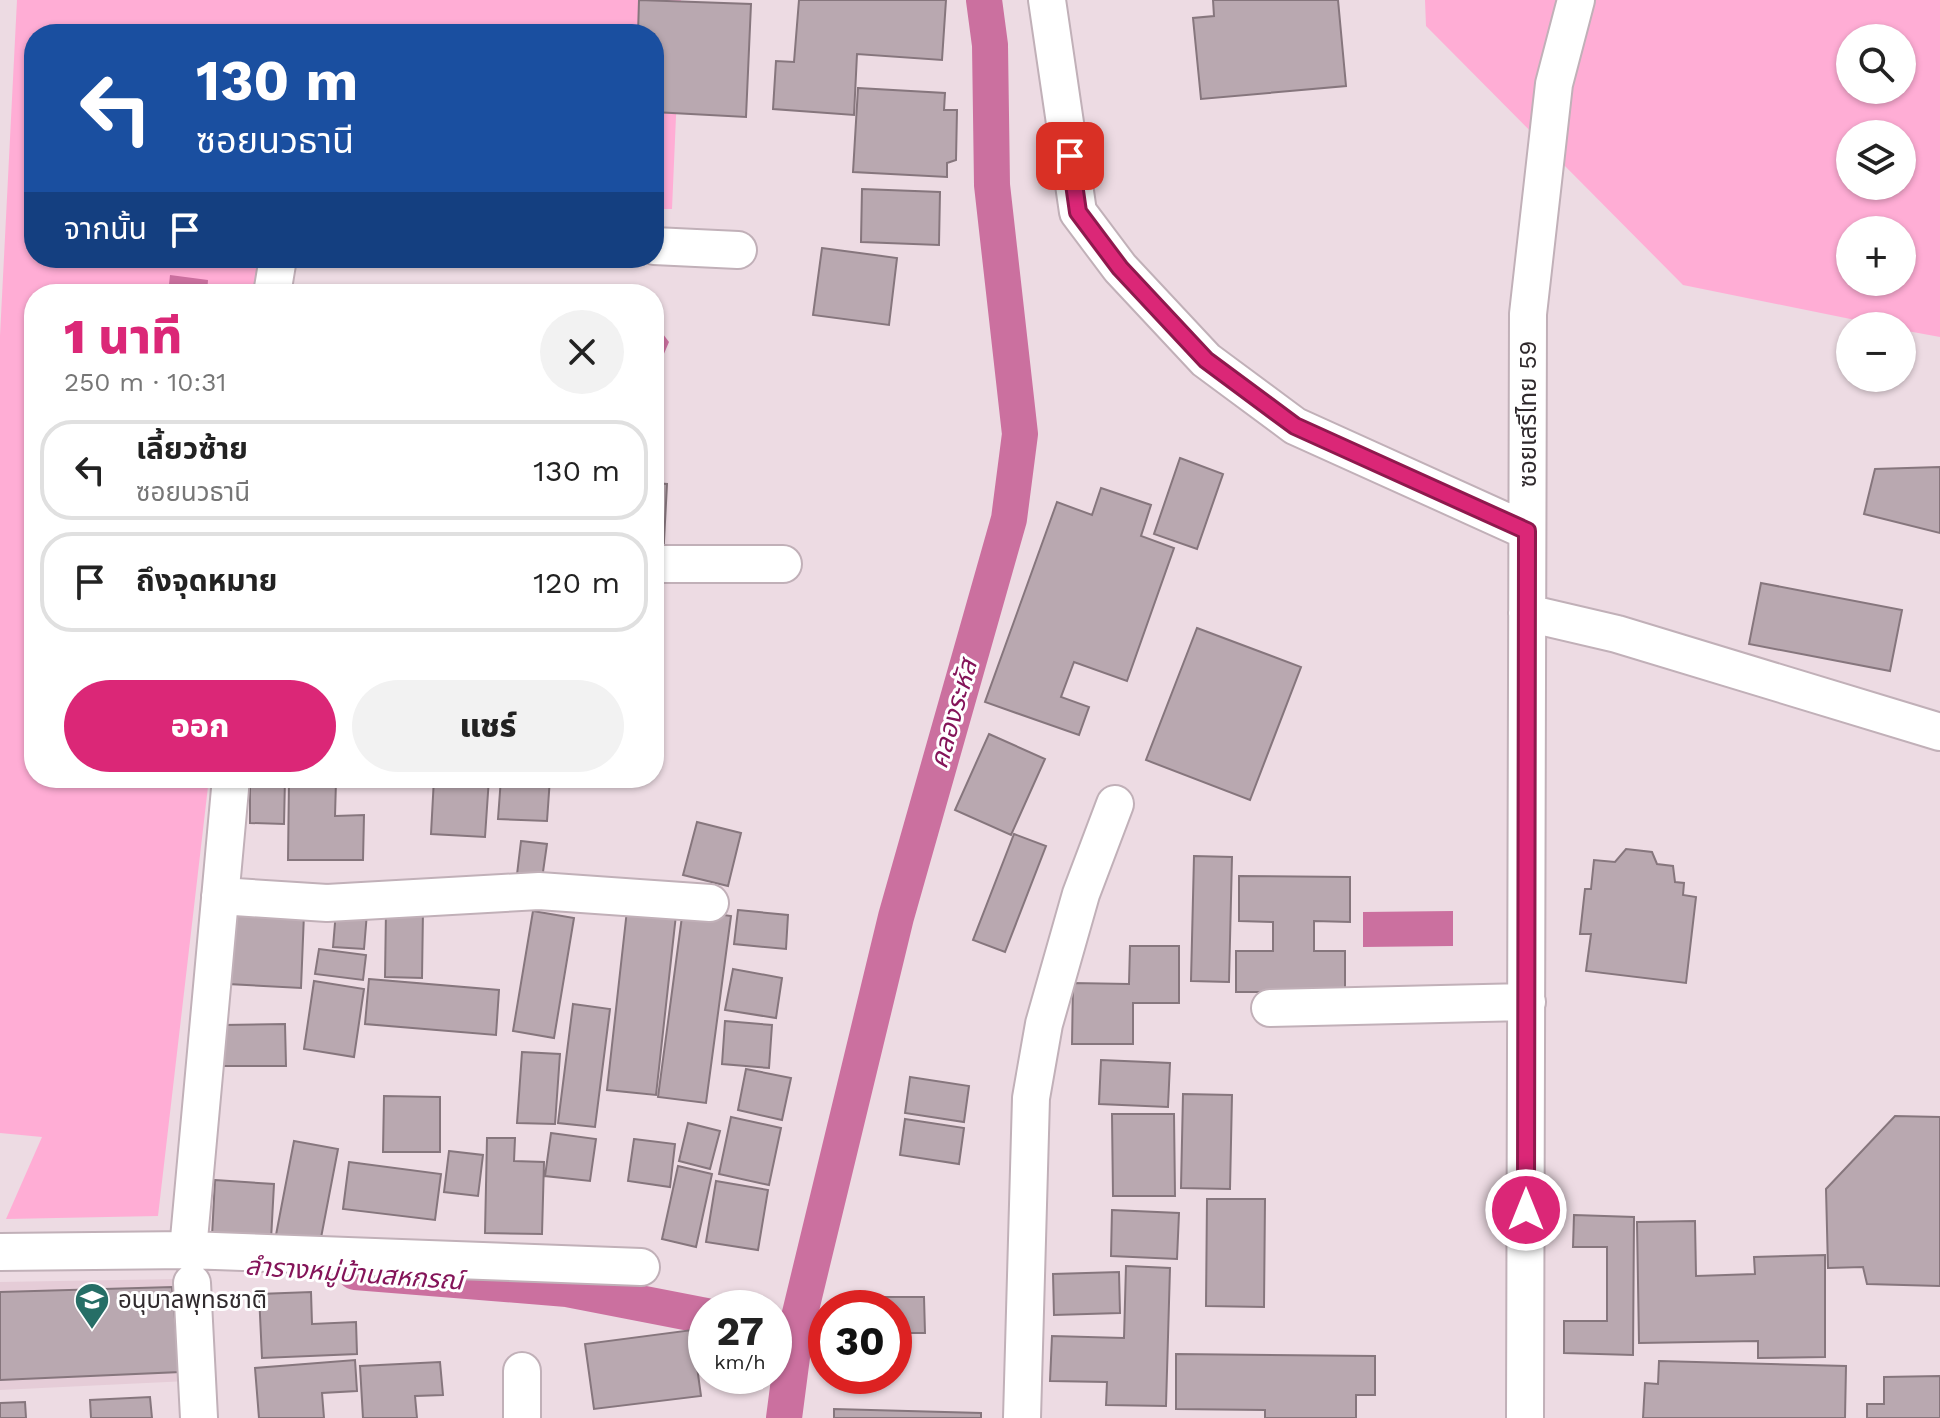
<!DOCTYPE html>
<html lang="th">
<meta charset="utf-8">
<style>
:root{--surface:#fff;--page:#f2f2f2;--text:#222;--muted:#767676;--line:#e0e0e0;--accent:#db2777}
body{margin:0;font-family:"Work Sans","Noto Sans Thai",sans-serif;background:var(--page);color:var(--text);height:100vh;display:flex;flex-direction:column;font-size:30px;white-space:nowrap}
*{box-sizing:border-box;margin:0}
p{font-size:26px;color:var(--muted)}
.icon{flex:none;width:44px;height:44px;fill:none;stroke:currentColor;stroke-width:2;stroke-linecap:round;stroke-linejoin:round}
.map{position:relative;flex:1;overflow:hidden}
.side{position:absolute;left:24px;top:284px;width:640px;height:504px;display:flex;flex-direction:column;background:var(--surface);border-radius:32px;box-shadow:0 2px 6px #0004}
.side>*{flex:none}
.hud{position:absolute;left:24px;top:24px;width:640px;height:244px;border-radius:32px;box-shadow:0 2px 6px #0004;background:#1a4fa0;color:#fff;overflow:hidden}
.tools{position:absolute;left:1836px;top:24px;display:grid;gap:16px}
.tools a{display:grid;place-items:center;width:80px;height:80px;border-radius:50%;background:var(--surface);box-shadow:0 2px 6px #0004;font-size:40px}
.speed{position:absolute;left:688px;top:1290px;display:flex;gap:16px;font-size:40px;font-weight:700;text-align:center}
.speed>*{display:grid;place-content:center;width:104px;height:104px;border-radius:50%;background:var(--surface);box-shadow:0 2px 6px #0004;line-height:1}
.speed small{font-size:20px;font-weight:400}
.speed .limit{border:12px solid #d22;background:#fff;color:#111}
.pin{position:absolute;display:grid;place-items:center;width:68px;height:68px;color:#fff;margin:-34px;border-radius:16px;box-shadow:0 4px 12px #0006}
.me{position:absolute;width:88px;margin:-44px;rotate:0deg;stroke-linejoin:round;filter:drop-shadow(0 0 6px #0008)}
.turn{display:flex;align-items:center;gap:28px;height:168px;padding:0 40px;font-size:36px}
.turn .icon{width:104px;height:104px;stroke-width:2.5}
.turn b{display:block;font-size:56px;line-height:68px}
.then{display:flex;align-items:center;height:76px;padding:0 40px;background:#0003;gap:16px;font-size:30px}
.round{display:grid;place-items:center;flex:none;width:84px;height:84px;border-radius:42px;background:var(--page)}
.headline{display:flex;align-items:center;justify-content:space-between;height:136px;padding:0 40px}
h1{font-size:48px;font-weight:800;line-height:60px;color:var(--accent)}
.button{display:flex;gap:16px;margin-top:auto;padding:16px 40px}
.button a{flex:1;height:92px;border-radius:48px;background:var(--accent);color:#fff;font-size:32px;font-weight:800;line-height:92px;text-align:center}
.button a+a{background:var(--page);color:var(--text)}
ul{padding:0;list-style:none}
li{display:flex;align-items:center;gap:24px;height:100px;margin:0 16px 12px;padding:0 24px;border:4px solid var(--line);border-radius:32px}
li div{flex:1}
li b{display:block;font-size:30px}
li em{font-style:normal}
.map>svg:first-child{display:block}
.built{fill:#e5ccd7}
.green{fill:#ffadd5;fill-rule:evenodd}
.water{fill:#cb709f}
.lines{fill:none;stroke-linecap:round;stroke-linejoin:round}
.canal{stroke:#cb709f;stroke-width:36}
.building{fill:#b9a8b0;stroke:#86767d;stroke-width:2}
.minor-casing{stroke:#c1b0b8;stroke-width:40}
.minor{stroke:#fff;stroke-width:36}
.route-casing{stroke:#8e194d;stroke-width:20}
.route{stroke:#db2777;stroke-width:14}
.labels{text-anchor:middle;stroke-width:6;stroke-linejoin:round;paint-order:stroke}
.street-label{font-size:24px;fill:#302a2d;stroke:#fff}
.poi-label{font-size:24px;fill:#302a2d;stroke:#fff;text-anchor:start}
.water-label{font-size:26px;font-style:italic;fill:#841459;stroke:#fff}
</style>
<div class="map">
<svg width="1940" height="1418" viewBox="0 0 1940 1418">
<rect width="100%" height="100%" fill="#eddbe3"/>
<!-- built -->
<path class="built" d="M178,1279L188,1381L0,1390V1282Z"/>
<!-- green -->
<path class="green" d="M17,0H681L672,209H654V34H34V258H270L266,294H34V778H209L158,1216L6,1219L42,1137L0,1133V336Z
M1425,0H1940V337L1902,330V326H1885L1683,285L1426,26ZM1850,38H1902V90H1850ZM1850,134H1902V186H1850ZM1850,230H1902V282H1850Z"/>
<!-- water -->
<path class="water" d="M170,275L208,280L207,294H168Z
M654,322L669,342L654,377Z
M1453,911V946L1363,947V912Z"/>
<g class="lines">
<!-- canal -->
<path class="canal" d="M355,1272L567,1289L706,1316
M784,1418L795,1334L896,917L1009,519L1020,434L992,185L990,45L984,0"/>
</g>
<!-- building -->
<path class="building" d="M639,0L751,4L746,117L654,112V34H638Z
M799,0H946L942,60L857,54L854,115L773,109L776,61L794,62Z
M1213,0H1338L1346,86L1201,99L1193,18L1214,16Z
M858,88L945,93L944,110H957L956,160L947,163V177L853,172Z
M862,189L940,192L939,245L861,242Z
M822,248L897,258L889,325L813,315Z
M68,286L143,293L142,294H67Z
M1180,458L1223,474L1197,549L1154,534Z
M1940,467V533L1864,514L1875,469Z
M654,483L667,484L663,560L654,559Z
M1101,488L1151,505L1141,536L1174,548L1127,681L1074,662L1061,697L1089,707L1079,735L985,702L1057,502L1092,515Z
M1761,583L1902,610L1890,671L1749,644Z
M1197,628L1301,667L1250,800L1146,760Z
M989,734L1045,759L1011,835L955,810Z
M250,778H285L284,824L250,823Z
M434,778H489L485,837L431,834Z
M501,778H550L547,821L498,819Z
M289,780L336,781L335,816L364,815L363,860H288Z
M697,822L741,833L728,886L683,875Z
M1014,834L1046,846L1005,952L973,940Z
M521,841L547,844L541,886L516,883Z
M1626,849L1652,852L1657,864L1673,866L1675,882L1684,883L1683,895L1696,897L1686,983L1586,971L1591,934H1580L1585,889H1591L1594,860L1615,862Z
M1194,856L1232,857L1229,982L1191,981Z
M1239,876L1350,877V922L1314,921V951H1345V992H1236V951H1273V922L1239,921Z
M628,901L677,906L656,1095L607,1090Z
M683,909L731,916L706,1103L658,1097Z
M233,910L304,914L301,988L228,984Z
M386,910H423L422,978L385,977Z
M738,910L788,915L786,949L734,944Z
M336,911L367,913L364,949L333,947Z
M533,911L574,918L554,1038L513,1031Z
M1130,946H1179V1003H1133V1044H1072L1073,983L1129,984Z
M319,949L366,955L363,980L315,974Z
M733,969L782,978L776,1018L725,1010Z
M369,979L499,990L496,1035L365,1024Z
M314,981L364,989L354,1057L304,1049Z
M573,1004L610,1009L595,1127L558,1123Z
M725,1021L772,1025L769,1068L722,1064Z
M285,1024L286,1066H223V1025Z
M522,1052L560,1054L555,1124L517,1123Z
M1101,1060L1170,1063L1168,1107L1099,1104Z
M746,1069L791,1078L782,1120L738,1110Z
M910,1077L969,1086L964,1122L905,1113Z
M1183,1094L1232,1095L1230,1189L1181,1188Z
M384,1096L440,1097V1152H383Z
M1112,1114H1174L1175,1196H1113Z
M1895,1116L1940,1117V1286L1867,1284L1863,1267L1828,1268L1826,1189Z
M731,1117L781,1128L769,1185L719,1174Z
M905,1119L964,1128L959,1164L900,1155Z
M688,1123L720,1131L710,1169L679,1161Z
M551,1133L596,1139L590,1181L545,1176Z
M487,1138H515L514,1161L544,1162L542,1234L485,1233Z
M634,1139L675,1144L670,1187L628,1181Z
M294,1141L338,1149L320,1243L276,1235Z
M449,1151L483,1155L478,1196L444,1192Z
M349,1162L441,1174L435,1220L343,1209Z
M678,1166L712,1174L696,1247L662,1239Z
M215,1180L274,1184L271,1240L212,1236Z
M716,1181L768,1190L758,1250L706,1242Z
M1207,1199H1265L1264,1307L1206,1306Z
M1112,1210L1179,1213L1177,1259L1111,1256Z
M1574,1215L1634,1217L1633,1355L1564,1353V1321H1607V1247H1573Z
M1695,1221L1696,1276L1755,1274L1754,1257L1825,1255V1357L1758,1358V1341L1639,1343L1637,1222Z
M1126,1266L1170,1268L1166,1406L1106,1405L1107,1382L1050,1381L1052,1336L1124,1338Z
M1119,1272L1120,1313L1054,1315L1053,1274Z
M172,1287L180,1372L0,1380V1292Z
M311,1292L312,1324L356,1322L357,1354L262,1358L259,1294Z
M865,1297H924L925,1333H894V1308H865Z
M692,1330L701,1396L594,1409L585,1344Z
M1176,1354L1375,1356V1395H1356V1418H1265V1410L1176,1409Z
M355,1360L357,1391L322,1393L324,1418H259L255,1368Z
M1659,1361L1846,1366L1845,1418H1643L1645,1383L1658,1384Z
M440,1362L443,1395L415,1396L417,1418H363L360,1366Z
M1940,1376V1418H1867V1404H1884V1377Z
M150,1397L152,1418H91L90,1400Z
M25,1402L26,1418H0V1403Z
M834,1409L981,1413V1418H834Z"/>
<g class="lines">
<defs>
<path id="minor" d="M1047,0L1078,212L1120,268L1206,360L1295,426L1527,531
M654,246L738,250
M272,294L278,258
M654,564H783
M1527,613L1617,634L1940,732
M220,896L327,903L539,891L710,903
M1270,1008L1527,1002
M188,1250L231,778
M0,1252L188,1250L641,1267
M192,1283L199,1418
M522,1418V1371
M1022,1418L1031,1098L1044,1024L1081,894L1115,804
M1525,1418L1528,314L1554,84L1576,0"/>
</defs>
<!-- minor casing -->
<use href="#minor" class="minor-casing"/>
<!-- minor -->
<use href="#minor" class="minor"/>
</g>
<g class="lines">
<defs>
<path id="route" d="M1070,156L1078,212L1120,268L1206,360L1295,426L1527,531L1526,1210"/>
</defs>
<!-- route casing -->
<use href="#route" class="route-casing"/>
<!-- route -->
<use href="#route" class="route"/>
</g>
<!-- icons -->
<defs>
<symbol id="school-pin" viewBox="-11 -11 22 30"><path d="M0 17L-7.5 6A9.5 9.5 0 1 1 7.5 6Z" fill="#266e66" stroke="#fff"/><path d="M0-5L7-2L0 1L-7-2ZM-4 1L0 2.5L4 1V4Q0 6-4 4Z" fill="#fff"/></symbol>
</defs>
<g fill-rule="evenodd">
<use href="#school-pin" x="72" y="1280" width="40" height="54"/>
</g>
<g class="labels">
<!-- street labels -->
<g class="street-label">
<text transform="translate(1528 414) rotate(-90)" y="8">ซอยเสรีไทย 59</text>
</g>
<!-- poi labels -->
<g class="poi-label">
<text x="118" y="1308">อนุบาลพุทธชาติ</text>
</g>
<!-- water labels -->
<g class="water-label">
<text transform="translate(953 714) rotate(-74)" y="9">คลองระหัส</text>
<text transform="translate(354 1273) rotate(4)" y="9">ลำรางหมู่บ้านสหกรณ์</text>
</g>
</g>
</svg>
<div class="tools">
<a><svg class="icon" aria-label="search" viewBox="0 0 24 24"><circle cx="10" cy="10" r="6"/><path d="M15 15l6 6"/></svg></a>
<a><svg class="icon" aria-label="layers" viewBox="0 0 24 24"><path d="M12 4l9 5-9 5-9-5zM3 14l9 5 9-5"/></svg></a>
<a>+</a>
<a>−</a>
</div>
<div class="speed"><div>27<small>km/h</small></div><div class="limit">30</div></div>
<div class="pin" style="left:1070px;top:156px;background:#d93025"><svg class="icon" aria-label="arrive" viewBox="0 0 24 24"><path d="M6 21V4h12l-3 4 3 4H6"/></svg></div>
<svg class="me" style="left:1526px;top:1210px" viewBox="-20 -20 40 40"><circle r="17" fill="#db2777" stroke="#fff" stroke-width="3"/><path d="M0-11L8 9 0 5-8 9z" fill="#fff"/></svg>
<div class="hud">
<div class="turn"><svg class="icon" aria-label="left" viewBox="0 0 24 24"><path d="M17 20v-9H6M10 6l-5 5 5 5"/></svg><div><b>130 m</b>ซอยนวธานี</div></div>
<div class="then">จากนั้น<svg class="icon" aria-label="arrive" viewBox="0 0 24 24"><path d="M6 21V4h12l-3 4 3 4H6"/></svg></div>
</div>
<section class="side">
<div class="headline"><div><h1>1 นาที</h1><p>250 m · 10:31</p></div><a class="round"><svg class="icon" aria-label="close" viewBox="0 0 24 24"><path d="M6 6l12 12M18 6L6 18"/></svg></a></div>
<ul>
<li><svg class="icon" aria-label="left" viewBox="0 0 24 24"><path d="M17 20v-9H6M10 6l-5 5 5 5"/></svg><div><b>เลี้ยวซ้าย</b><p>ซอยนวธานี</p></div><em>130 m</em></li>
<li><svg class="icon" aria-label="arrive" viewBox="0 0 24 24"><path d="M6 21V4h12l-3 4 3 4H6"/></svg><div><b>ถึงจุดหมาย</b></div><em>120 m</em></li>
</ul>
<div class="button"><a>ออก</a><a>แชร์</a></div>
</section>
</div>
